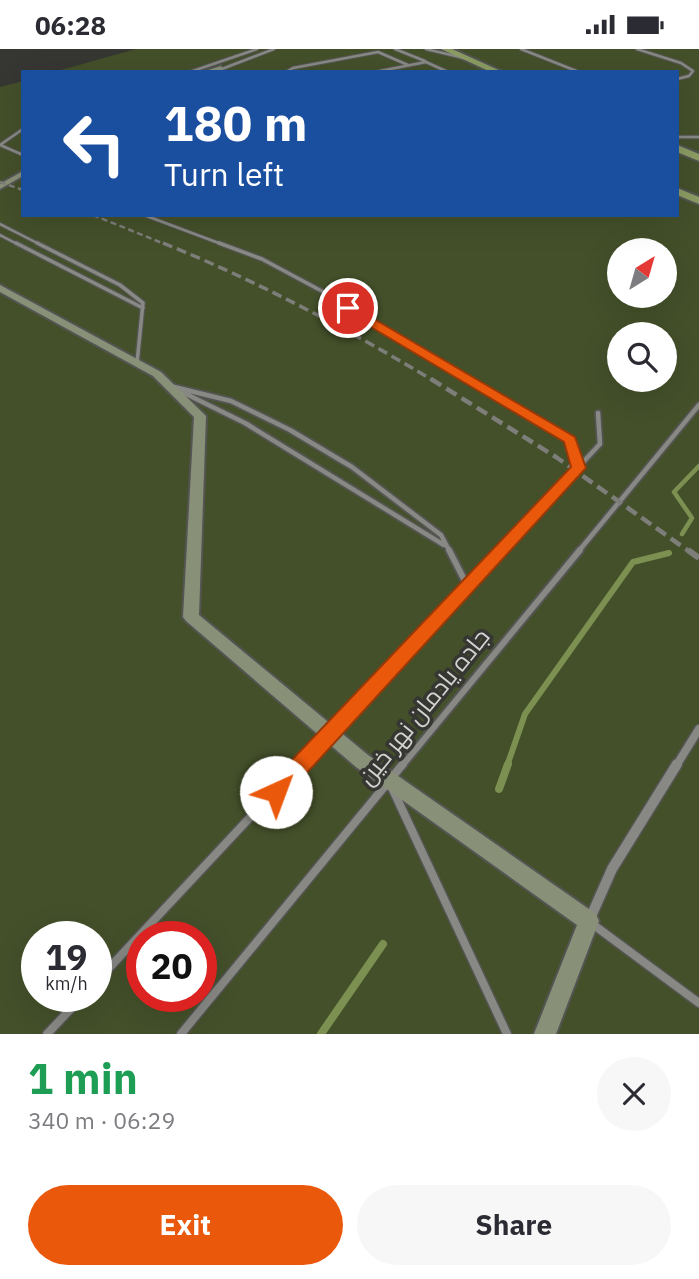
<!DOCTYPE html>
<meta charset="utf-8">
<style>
:root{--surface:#fff;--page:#f7f7f7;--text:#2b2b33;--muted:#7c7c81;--accent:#ea580c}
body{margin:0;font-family:"IBM Plex Sans",Cairo,sans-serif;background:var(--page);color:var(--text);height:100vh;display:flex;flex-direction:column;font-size:26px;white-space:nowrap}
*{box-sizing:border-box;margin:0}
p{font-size:23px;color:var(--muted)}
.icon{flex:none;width:38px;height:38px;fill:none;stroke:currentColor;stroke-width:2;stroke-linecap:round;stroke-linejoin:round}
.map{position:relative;height:985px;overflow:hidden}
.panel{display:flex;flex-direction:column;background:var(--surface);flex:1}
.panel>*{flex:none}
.guide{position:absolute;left:21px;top:21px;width:658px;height:147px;border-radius:0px;box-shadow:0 7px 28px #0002;background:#1a4fa0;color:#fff;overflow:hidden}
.needle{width:46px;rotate:37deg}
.tools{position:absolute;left:607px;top:189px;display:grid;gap:14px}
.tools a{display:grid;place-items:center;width:70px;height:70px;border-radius:50%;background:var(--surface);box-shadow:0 7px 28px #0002;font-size:35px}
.speed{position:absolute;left:21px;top:872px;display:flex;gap:14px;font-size:35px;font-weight:700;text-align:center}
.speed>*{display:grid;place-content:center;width:91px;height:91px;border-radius:50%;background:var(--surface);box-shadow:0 7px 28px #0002;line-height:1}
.speed small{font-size:18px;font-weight:400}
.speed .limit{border:10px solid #d22;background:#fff;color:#111}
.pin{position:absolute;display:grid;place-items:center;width:60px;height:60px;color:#fff;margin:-30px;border:4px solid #fff;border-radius:50%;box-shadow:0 2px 7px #0007}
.me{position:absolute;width:77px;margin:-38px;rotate:43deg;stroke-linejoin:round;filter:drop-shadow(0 0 5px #0008)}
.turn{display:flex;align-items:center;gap:24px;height:147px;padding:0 28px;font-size:32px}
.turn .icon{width:91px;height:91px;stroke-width:2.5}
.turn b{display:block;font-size:49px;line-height:60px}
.round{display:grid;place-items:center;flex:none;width:74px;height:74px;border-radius:37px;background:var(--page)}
.head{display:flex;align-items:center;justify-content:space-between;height:119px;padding:0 28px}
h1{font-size:42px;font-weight:700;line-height:52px;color:#1e9e55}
.cta{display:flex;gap:14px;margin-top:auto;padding:14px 28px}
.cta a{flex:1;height:80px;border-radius:42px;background:var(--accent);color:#fff;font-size:28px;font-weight:700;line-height:80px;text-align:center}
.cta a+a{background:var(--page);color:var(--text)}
.status{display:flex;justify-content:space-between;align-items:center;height:49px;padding:0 35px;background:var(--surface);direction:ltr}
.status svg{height:19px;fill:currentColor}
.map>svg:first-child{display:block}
.green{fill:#44502a;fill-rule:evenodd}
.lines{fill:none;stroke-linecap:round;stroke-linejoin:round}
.stream-far2{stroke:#7c9051;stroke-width:4.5}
.stream-far1{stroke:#7c9051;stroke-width:6}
.stream{stroke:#7c9051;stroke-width:8}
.service-far4-casing{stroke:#545552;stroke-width:4.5}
.service-far3-casing{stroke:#545552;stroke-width:6}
.service-far2-casing{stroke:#545552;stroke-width:8}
.service-far1-casing{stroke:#545552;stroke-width:10}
.service-casing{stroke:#545552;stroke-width:11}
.minor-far1-casing{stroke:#545552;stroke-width:11}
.minor-casing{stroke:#545552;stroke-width:13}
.secondary-casing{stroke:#545552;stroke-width:4}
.trunk-casing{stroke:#545552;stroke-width:4}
.service-far4{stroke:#888984;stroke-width:2.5}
.service-far3{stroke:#888984;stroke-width:3.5}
.service-far2{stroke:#888984;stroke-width:4.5}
.service-far1{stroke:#888984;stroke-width:6}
.service{stroke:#888984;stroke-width:8}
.minor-far1{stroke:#888984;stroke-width:8}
.minor{stroke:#888984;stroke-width:10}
.secondary{fill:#899078;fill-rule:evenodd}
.trunk{fill:#8a9c63;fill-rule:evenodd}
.rail-far3{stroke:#7d7e7a;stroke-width:2.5;stroke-dasharray:6 3.5;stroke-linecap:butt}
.rail-far2{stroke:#7d7e7a;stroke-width:3.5;stroke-dasharray:10 5;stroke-linecap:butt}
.rail-far1{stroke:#7d7e7a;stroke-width:4.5;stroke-dasharray:12 6;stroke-linecap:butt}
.rail{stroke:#7d7e7a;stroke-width:6;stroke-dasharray:16 8;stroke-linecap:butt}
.route{fill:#ea580c;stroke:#983908;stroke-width:2}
.labels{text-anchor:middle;stroke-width:7;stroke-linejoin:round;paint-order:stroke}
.near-street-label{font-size:24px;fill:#d3d4d1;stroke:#363733}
</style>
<div class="status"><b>06:28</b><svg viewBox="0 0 49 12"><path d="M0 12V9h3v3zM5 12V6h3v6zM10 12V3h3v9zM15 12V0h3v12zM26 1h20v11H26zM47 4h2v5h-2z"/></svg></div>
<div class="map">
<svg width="699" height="985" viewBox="0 0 699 985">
<rect width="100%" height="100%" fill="#363733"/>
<!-- green -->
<path class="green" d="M136,0H699V985H0V38L23,32V166H677V23H54ZM620,201H665V247H620ZM620,285H665V331H620ZM37,887H96V947H37ZM142,887H201V947H142Z"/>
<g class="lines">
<!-- stream-far2 -->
<path class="stream-far2" d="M682,485L692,469L674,443L699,417"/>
<!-- stream-far1 -->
<path class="stream-far1" d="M507,717L525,665L633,513L669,504"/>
<!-- stream -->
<path class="stream" d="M499,740L508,715
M321,985L383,895"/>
<defs>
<path id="service-far4" d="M395,0L425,12
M426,0L464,9
M521,0L579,23
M637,0L681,14L693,22L689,27L677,30
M190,23L257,0
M214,23L274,0
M286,23L293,19L378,3L408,16
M375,23L426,13L448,23
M23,80L0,96L23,106
M677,88H699
M144,166L224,196
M0,175L41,196
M0,186L19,196"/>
<path id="service-far3" d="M16,194L143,259
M37,194L120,236L143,254L137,314
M219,194L262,210L331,247L366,272L468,332"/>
<path id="service-far2" d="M465,330L570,391L578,419
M170,337L231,352L290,381L352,418L441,486L450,503
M178,341L245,374L444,496
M499,503L600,395L598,364
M578,503L699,356"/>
<path id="service-far1" d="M449,501L468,538
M298,717L501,501
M402,717L580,501"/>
<path id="service" d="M393,741L507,985
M591,874L699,954
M96,933L300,715
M47,985L83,947
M181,985L403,715"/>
<path id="minor-far1" d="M676,717L699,680"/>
<path id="minor" d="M589,872L612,820L677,715"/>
<path id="secondary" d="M221,17L223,20L204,23L205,22Z
M23,122V127L0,140V135Z
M0,236L161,323L206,367L199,566L368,706L596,865L599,872L556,985H534L577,876L356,718L186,572L183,568L194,368L153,327L0,243Z"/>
<path id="trunk" d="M441,0H452L503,23H491Z
M677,96L699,105V112L677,103Z
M677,139L699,148V155L677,146Z"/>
</defs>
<!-- service-far4 casing -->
<use href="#service-far4" class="service-far4-casing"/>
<!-- service-far3 casing -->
<use href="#service-far3" class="service-far3-casing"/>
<!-- service-far2 casing -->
<use href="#service-far2" class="service-far2-casing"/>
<!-- service-far1 casing -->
<use href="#service-far1" class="service-far1-casing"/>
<!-- service casing -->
<use href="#service" class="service-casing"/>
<!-- minor-far1 casing -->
<use href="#minor-far1" class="minor-far1-casing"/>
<!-- minor casing -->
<use href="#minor" class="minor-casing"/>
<!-- secondary casing -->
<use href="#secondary" class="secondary-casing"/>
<!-- trunk casing -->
<use href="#trunk" class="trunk-casing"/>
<!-- service-far4 -->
<use href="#service-far4" class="service-far4"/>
<!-- service-far3 -->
<use href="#service-far3" class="service-far3"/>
<!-- service-far2 -->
<use href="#service-far2" class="service-far2"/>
<!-- service-far1 -->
<use href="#service-far1" class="service-far1"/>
<!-- service -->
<use href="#service" class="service"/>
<!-- minor-far1 -->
<use href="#minor-far1" class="minor-far1"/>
<!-- minor -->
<use href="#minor" class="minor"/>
<!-- secondary -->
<use href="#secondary" class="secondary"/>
<!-- trunk -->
<use href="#trunk" class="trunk"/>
<!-- rail-far3 -->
<path class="rail-far3" d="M0,133L23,141
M93,166L167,196"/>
<!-- rail-far2 -->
<path class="rail-far2" d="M163,194C257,232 348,280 434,332"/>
<!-- rail-far1 -->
<path class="rail-far1" d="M431,330L556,408L690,503"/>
<!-- rail -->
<path class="rail" d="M688,501L699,509"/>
</g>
<!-- route -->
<path class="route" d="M344,257H352L575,388L586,419L283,750L276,753L268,750L265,743L268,736L571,418L564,393L344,262Z"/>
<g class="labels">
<!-- near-street labels -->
<g class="near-street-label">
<text transform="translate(424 658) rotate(-51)" y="8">جاده یادمان نهر خین</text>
</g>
</g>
</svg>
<div class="tools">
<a><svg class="needle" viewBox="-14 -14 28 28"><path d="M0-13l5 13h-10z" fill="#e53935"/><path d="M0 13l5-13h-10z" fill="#7c7c81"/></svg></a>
<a><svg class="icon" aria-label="search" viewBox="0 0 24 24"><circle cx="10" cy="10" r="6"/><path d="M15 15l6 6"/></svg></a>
</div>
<div class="speed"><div>19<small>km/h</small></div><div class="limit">20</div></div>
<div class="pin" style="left:348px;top:259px;background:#d93025"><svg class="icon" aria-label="arrive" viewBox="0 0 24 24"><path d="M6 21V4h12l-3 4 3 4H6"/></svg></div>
<svg class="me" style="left:276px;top:743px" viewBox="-20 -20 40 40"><circle r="19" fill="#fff"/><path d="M0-13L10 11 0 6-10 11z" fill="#ea580c"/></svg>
<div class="guide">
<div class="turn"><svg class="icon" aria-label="left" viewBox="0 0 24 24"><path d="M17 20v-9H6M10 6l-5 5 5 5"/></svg><div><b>180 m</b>Turn left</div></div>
</div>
</div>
<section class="panel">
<div class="head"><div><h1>1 min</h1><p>340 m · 06:29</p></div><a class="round"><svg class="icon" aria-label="close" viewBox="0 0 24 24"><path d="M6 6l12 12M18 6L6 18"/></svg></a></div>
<div class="cta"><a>Exit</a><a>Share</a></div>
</section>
